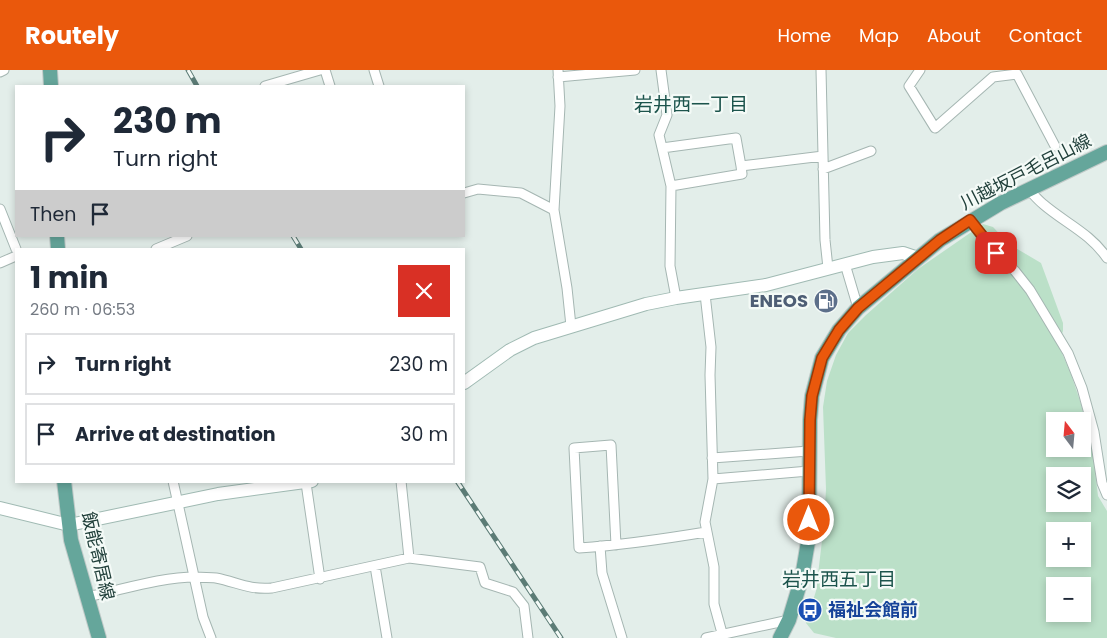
<!DOCTYPE html>
<meta charset="utf-8">
<style>
:root{--surface:#fff;--page:#f2f2f3;--text:#1f2937;--muted:#747a83;--line:#e0e1e3;--accent:#ea580c}
body{margin:0;font-family:Poppins,"Noto Sans JP",sans-serif;background:var(--page);color:var(--text);height:100vh;display:flex;flex-direction:column;font-size:19px;white-space:nowrap}
*{box-sizing:border-box;margin:0}
p{font-size:16px;color:var(--muted)}
.icon{flex:none;width:28px;height:28px;fill:none;stroke:currentColor;stroke-width:2;stroke-linecap:round;stroke-linejoin:round}
.map{position:relative;flex:1;overflow:hidden}
.sheet{position:absolute;left:15px;top:178px;width:450px;height:235px;display:flex;flex-direction:column;background:var(--surface);border-radius:0px;box-shadow:0 2px 8px #0003}
.sheet>*{flex:none}
.hud{position:absolute;left:15px;top:15px;width:450px;height:152px;border-radius:0px;box-shadow:0 2px 8px #0003;background:#fff;color:var(--text);overflow:hidden}
.needle{width:32px;rotate:344deg}
.buttons{position:absolute;left:1046px;top:342px;display:grid;gap:10px}
.buttons a{display:grid;place-items:center;width:45px;height:45px;border-radius:0px;background:var(--surface);box-shadow:0 2px 8px #0003;font-size:25px}
.pin{position:absolute;display:grid;place-items:center;width:42px;height:42px;color:#fff;margin:-21px;border-radius:10px;box-shadow:0 2px 8px #0006}
.me{position:absolute;width:55px;margin:-28px;rotate:0deg;stroke-linejoin:round;filter:drop-shadow(0 0 4px #0008)}
.turn{display:flex;align-items:center;gap:18px;height:105px;padding:0 15px;font-size:22px}
.turn .icon{width:65px;height:65px;stroke-width:2.5}
.turn b{display:block;font-size:35px;line-height:42px}
.then{display:flex;align-items:center;height:48px;padding:0 15px;background:#0003;gap:10px;font-size:19px}
.round{display:grid;place-items:center;flex:none;width:52px;height:52px;border-radius:0px;background:var(--page)}
.overview{display:flex;align-items:center;justify-content:space-between;height:85px;padding:0 15px}
h1{font-size:30px;font-weight:700;line-height:38px}
ul{padding:0;list-style:none}
li{display:flex;align-items:center;gap:15px;height:62px;margin:0 10px 8px;padding:0 5px;border:2px solid var(--line);border-radius:0px}
li div{flex:1}
li b{display:block;font-size:19px}
li em{font-style:normal}
header{display:flex;align-items:center;gap:30px;box-sizing:border-box;height:70px;padding:0 25px;background:var(--accent);color:#fff}
header strong{font-size:24px}
nav{display:flex;gap:28px;margin-inline-start:auto;font-size:18px}
.map>svg:first-child{display:block}
.green{fill:#bbe0c8;fill-rule:evenodd}
.lines{fill:none;stroke-linecap:round;stroke-linejoin:round}
.street-casing{stroke:#a5b6b2;stroke-width:11}
.secondary-casing{stroke:#a0bab3;stroke-width:14}
.primary-casing{stroke:#c1cac8;stroke-width:16}
.street{stroke:#fff;stroke-width:9}
.secondary{stroke:#fff;stroke-width:12}
.primary{stroke:#65a69b;stroke-width:14}
.rail-casing{stroke:#5c7c76;stroke-width:5}
.rail{stroke:#f4faf7;stroke-width:3;stroke-dasharray:9;stroke-linecap:butt}
.route-casing{stroke:#983908;stroke-width:12}
.route{stroke:#ea580c;stroke-width:9}
.labels{text-anchor:middle;stroke-width:4.5;stroke-linejoin:round;paint-order:stroke}
.street-label{font-size:18px;fill:#21403b;stroke:#f4faf7}
.service-label{font-size:18px;font-weight:bold;fill:#4e5e75;stroke:#f4faf7;text-anchor:end}
.transit-label{font-size:18px;font-weight:bold;fill:#164399;stroke:#f4faf7;text-anchor:start}
.neighbourhood-label{font-size:19px;fill:#1c544c;stroke:#f4faf7}
</style>
<header>
<strong>Routely</strong>
<nav><a>Home</a><a>Map</a><a>About</a><a>Contact</a></nav>
</header>
<div class="map">
<svg width="1107" height="568" viewBox="0 0 1107 568">
<rect width="100%" height="100%" fill="#e3eeea"/>
<!-- green -->
<path class="green" d="M983,154L993,157L1009,174L1041,193L1063,253V261L1058,274L1071,304L1081,334L1093,384L1098,426L1107,441V568H836L814,563L806,553L816,521L824,454L826,419L823,337L827,311L836,285L848,263L866,245L918,199ZM1055,351H1082V379H1055ZM1055,406H1082V434H1055ZM1055,461H1082V489H1055ZM1055,516H1082V544H1055Z"/>
<g class="lines">
<defs>
<path id="street" d="M325,0L330,16
M374,0L379,16
M558,0L560,36L554,140L567,218L571,256
M661,0L667,45L659,65L671,116L670,196L676,228
M821,0L825,170L828,198
M920,0L909,16L935,58L993,7L1017,4L1055,76
M0,2L4,0
M558,7L635,0
M265,16L320,0
M662,78L736,68L741,96
M823,99L871,81
M671,116L742,104L741,96L823,86
M1029,120C1034,125 1038,130 1043,134C1065,153 1090,163 1107,188
M464,123L478,119L521,123L554,140
M0,139L16,179
M970,150L987,174L1015,201L1030,220L1068,283L1082,318L1094,362L1102,413L1107,425
M156,179L187,166
M0,193L16,186
M845,194L858,238
M705,224L711,277L710,305L713,409L705,452L714,497V534L722,563
M712,388L809,381
M713,409L809,401
M173,411L203,547L211,568
M401,411L409,488
M306,413L320,509
M616,475L611,375L574,378L579,478C622,475 664,469 706,462
M600,476L602,503L622,568
M375,496L387,568
M87,527C122,520 160,507 196,507C203,508 210,507 216,508C237,512 248,520 272,518L409,488L480,497L485,513L513,522L524,536L528,568
M706,568L789,550"/>
<path id="secondary" d="M464,313L510,280L534,268L646,234L676,228L766,215L873,187L903,183L918,188
M0,438L69,455L218,424L312,411"/>
<path id="primary" d="M50,0L51,16
M57,166L58,179
M64,411L71,470L99,568
M780,568L789,550L802,507L809,466L810,350L812,326L822,288L839,260L858,238L940,170L1001,133L1107,82"/>
</defs>
<!-- street casing -->
<use href="#street" class="street-casing"/>
<!-- secondary casing -->
<use href="#secondary" class="secondary-casing"/>
<!-- primary casing -->
<use href="#primary" class="primary-casing"/>
<!-- street -->
<use href="#street" class="street"/>
<!-- secondary -->
<use href="#secondary" class="secondary"/>
<!-- primary -->
<use href="#primary" class="primary"/>
<defs>
<path id="rail" d="M188,0L197,16
M293,166L301,179
M457,411L561,568"/>
</defs>
<!-- rail casing -->
<use href="#rail" class="rail-casing"/>
<!-- rail -->
<use href="#rail" class="rail"/>
</g>
<g class="lines">
<defs>
<path id="route" d="M809,450L810,350L812,326L822,288L839,260L858,238L940,170L970,150L996,183"/>
</defs>
<!-- route casing -->
<use href="#route" class="route-casing"/>
<!-- route -->
<use href="#route" class="route"/>
</g>
<!-- icons -->
<defs>
<symbol id="fuel-disc" viewBox="-11 -11 22 22"><circle r="9.5" fill="#5c6f8a" stroke="#f4faf7"/><path d="M-5.5-6h7V0h2V4h1.3V-2.5L3-4.5l.8-.8L6-3V5H2.5V1h-1V6h-7ZM-4.2-4.7v3.2H.2V-4.7Z" fill="#fff"/></symbol>
<symbol id="bus-disc" viewBox="-11 -11 22 22"><circle r="9.5" fill="#1a4fb4" stroke="#f4faf7"/><path d="M-5-6H5V4H4V6H2V4H-2V6H-4V4H-5ZM-3.5-4V0h7V-4ZM-3.5 1.2v1.5H-2V1.2ZM2 1.2v1.5H3.5V1.2Z" fill="#fff"/></symbol>
</defs>
<g fill-rule="evenodd">
<use href="#fuel-disc" x="812" y="217" width="28" height="28"/>
<use href="#bus-disc" x="796" y="526" width="28" height="28"/>
</g>
<g class="labels">
<!-- street labels -->
<g class="street-label">
<text transform="translate(1026 102) rotate(-27)" y="6">川越坂戸毛呂山線</text>
<text transform="translate(98 486) rotate(77)" y="6">飯能寄居線</text>
</g>
<!-- service labels -->
<g class="service-label">
<text x="808" y="237">ENEOS</text>
</g>
<!-- transit labels -->
<g class="transit-label">
<text x="828" y="546">福祉会館前</text>
</g>
<!-- neighbourhood labels -->
<g class="neighbourhood-label">
<text x="691" y="41">岩井西一丁目</text>
<text x="839" y="516">岩井西五丁目</text>
</g>
</g>
</svg>
<div class="buttons">
<a><svg class="needle" viewBox="-14 -14 28 28"><path d="M0-13l5 13h-10z" fill="#e53935"/><path d="M0 13l5-13h-10z" fill="#747a83"/></svg></a>
<a><svg class="icon" aria-label="layers" viewBox="0 0 24 24"><path d="M12 4l9 5-9 5-9-5zM3 14l9 5 9-5"/></svg></a>
<a>+</a>
<a>−</a>
</div>
<div class="pin" style="left:996px;top:183px;background:#d93025"><svg class="icon" aria-label="arrive" viewBox="0 0 24 24"><path d="M6 21V4h12l-3 4 3 4H6"/></svg></div>
<svg class="me" style="left:809px;top:450px" viewBox="-20 -20 40 40"><circle r="17" fill="#ea580c" stroke="#fff" stroke-width="3"/><path d="M0-11L8 9 0 5-8 9z" fill="#fff"/></svg>
<div class="hud">
<div class="turn"><svg class="icon" aria-label="right" viewBox="0 0 24 24"><path d="M7 20v-9h11M14 6l5 5-5 5"/></svg><div><b>230 m</b>Turn right</div></div>
<div class="then">Then<svg class="icon" aria-label="arrive" viewBox="0 0 24 24"><path d="M6 21V4h12l-3 4 3 4H6"/></svg></div>
</div>
<section class="sheet">
<div class="overview"><div><h1>1 min</h1><p>260 m · 06:53</p></div><a class="round" style="background:#d93025;color:#fff"><svg class="icon" aria-label="close" viewBox="0 0 24 24"><path d="M6 6l12 12M18 6L6 18"/></svg></a></div>
<ul>
<li><svg class="icon" aria-label="right" viewBox="0 0 24 24"><path d="M7 20v-9h11M14 6l5 5-5 5"/></svg><div><b>Turn right</b></div><em>230 m</em></li>
<li><svg class="icon" aria-label="arrive" viewBox="0 0 24 24"><path d="M6 21V4h12l-3 4 3 4H6"/></svg><div><b>Arrive at destination</b></div><em>30 m</em></li>
</ul>
</section>
</div>
